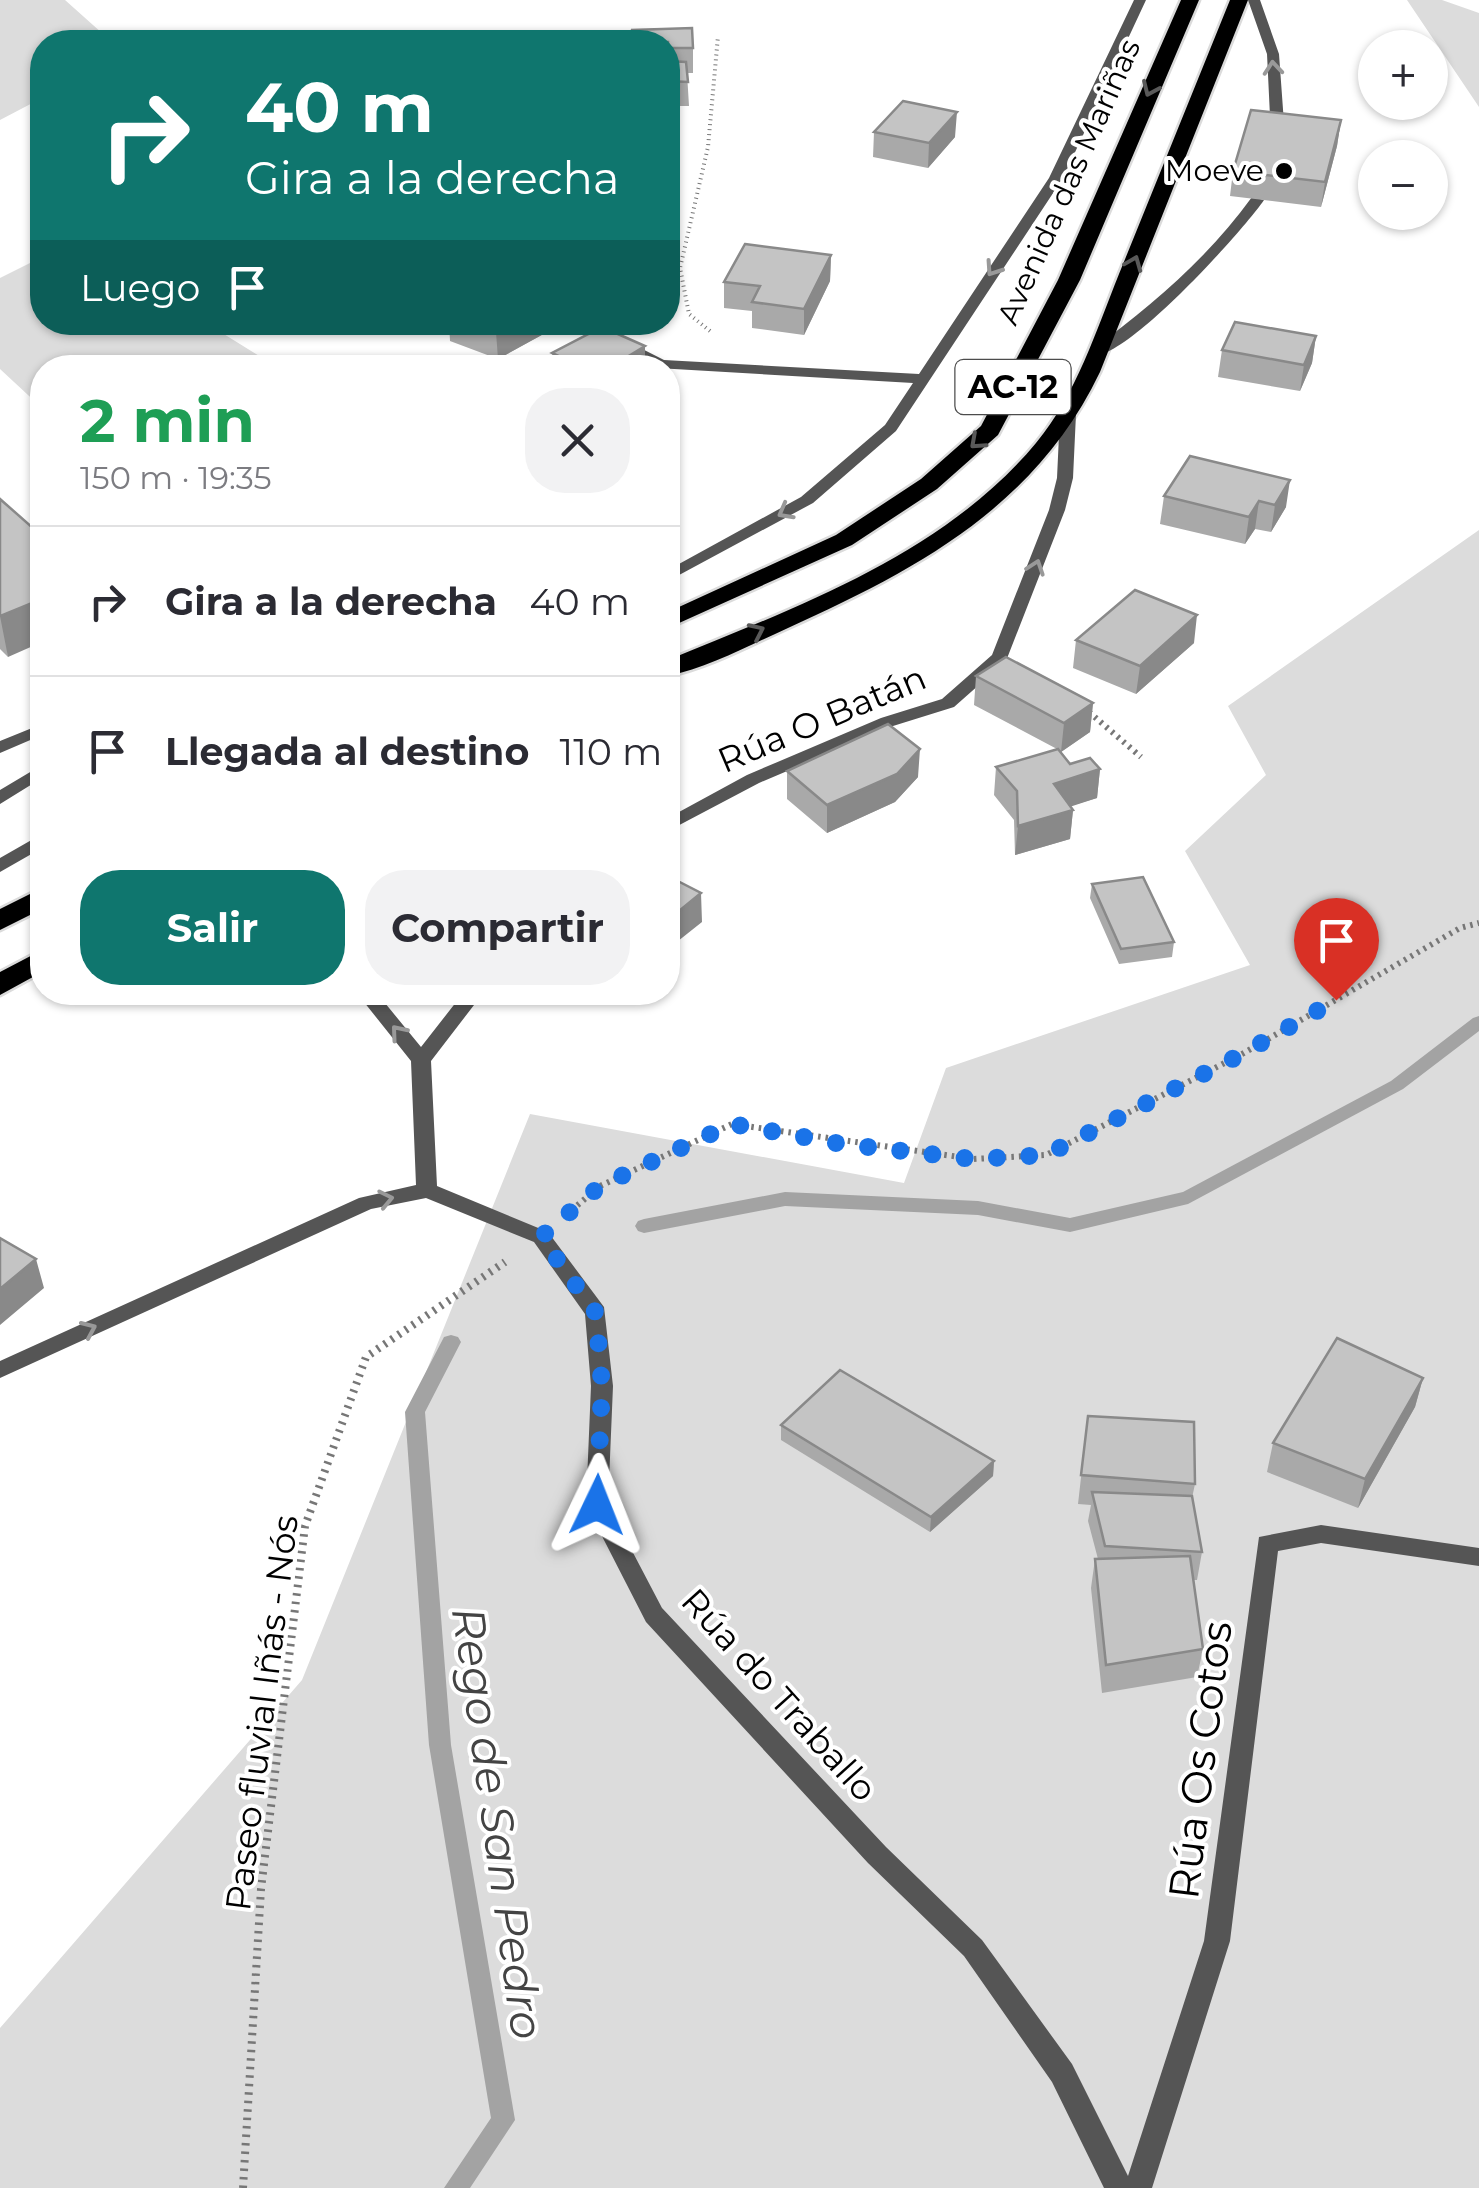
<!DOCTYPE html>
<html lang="es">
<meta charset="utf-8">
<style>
:root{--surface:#fff;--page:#f2f2f3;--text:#2b2b33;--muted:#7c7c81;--line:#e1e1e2;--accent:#0f766e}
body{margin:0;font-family:Montserrat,sans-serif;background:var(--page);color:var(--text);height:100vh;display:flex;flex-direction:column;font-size:38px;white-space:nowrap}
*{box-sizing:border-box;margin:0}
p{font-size:32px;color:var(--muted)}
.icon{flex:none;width:55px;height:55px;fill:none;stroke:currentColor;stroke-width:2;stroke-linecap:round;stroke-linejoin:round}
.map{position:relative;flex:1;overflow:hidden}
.details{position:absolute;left:30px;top:355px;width:650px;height:650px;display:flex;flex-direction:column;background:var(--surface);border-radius:40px;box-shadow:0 2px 8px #0004}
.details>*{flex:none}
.top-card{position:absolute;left:30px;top:30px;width:650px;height:305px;border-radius:40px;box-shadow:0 2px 8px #0004;background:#0f766e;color:#fff;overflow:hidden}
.tools{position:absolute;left:1358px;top:30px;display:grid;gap:20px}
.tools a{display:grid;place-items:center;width:90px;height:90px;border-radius:50%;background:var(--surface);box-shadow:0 2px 8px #0004;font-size:50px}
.pin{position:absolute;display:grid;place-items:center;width:85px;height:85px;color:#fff;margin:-102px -42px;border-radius:50% 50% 50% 0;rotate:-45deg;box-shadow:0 0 10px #0007}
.pin .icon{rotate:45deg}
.me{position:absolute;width:110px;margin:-55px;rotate:2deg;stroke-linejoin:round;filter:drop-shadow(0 0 8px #0008)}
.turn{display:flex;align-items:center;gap:35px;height:210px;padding:0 50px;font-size:45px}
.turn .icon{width:130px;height:130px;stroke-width:2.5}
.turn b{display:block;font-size:70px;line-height:85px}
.then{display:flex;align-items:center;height:95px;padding:0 50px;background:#0003;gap:20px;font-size:38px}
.round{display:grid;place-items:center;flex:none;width:105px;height:105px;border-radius:40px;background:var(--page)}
.head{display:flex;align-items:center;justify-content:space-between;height:170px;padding:0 50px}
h1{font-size:60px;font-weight:700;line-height:75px;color:#1e9e55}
.cta{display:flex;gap:20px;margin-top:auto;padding:20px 50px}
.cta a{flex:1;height:115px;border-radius:40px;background:var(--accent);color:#fff;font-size:40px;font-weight:700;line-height:115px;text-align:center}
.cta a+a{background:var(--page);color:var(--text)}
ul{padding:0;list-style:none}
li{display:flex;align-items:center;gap:30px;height:150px;padding:0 50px;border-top:2px solid var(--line)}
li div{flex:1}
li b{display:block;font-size:38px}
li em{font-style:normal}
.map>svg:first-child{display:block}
.green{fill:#dcdcdc}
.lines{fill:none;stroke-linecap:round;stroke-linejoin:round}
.stream{fill:#a3a3a3;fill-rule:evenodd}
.highway-casing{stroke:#dbdbdb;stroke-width:5}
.path-far2{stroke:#777;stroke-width:4;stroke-dasharray:1 4;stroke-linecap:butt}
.path-far1{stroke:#777;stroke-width:6;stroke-dasharray:2.5 5;stroke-linecap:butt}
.path{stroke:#777;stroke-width:8;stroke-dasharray:2.5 6;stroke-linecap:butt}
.lane{fill:#555;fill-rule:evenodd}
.street{fill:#555;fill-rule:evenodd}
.highway{fill:#000;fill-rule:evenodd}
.wall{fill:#a9a9a9}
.shaded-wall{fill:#898989}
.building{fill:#c4c4c4;stroke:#898989;stroke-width:2.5}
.oneway{stroke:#999}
.oneway2{stroke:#595959}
.route{stroke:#1a73e8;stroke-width:18;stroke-dasharray:0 32.4}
.poi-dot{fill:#000;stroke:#fff;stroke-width:4}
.labels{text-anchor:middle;stroke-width:8;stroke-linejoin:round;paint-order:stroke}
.far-poi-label{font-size:30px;fill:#000;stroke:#fff;text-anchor:end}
.far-street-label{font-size:30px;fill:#000;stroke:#fff}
.shield{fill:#fff;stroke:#4c4c4c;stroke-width:2.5}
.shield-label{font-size:32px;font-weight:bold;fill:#000}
.street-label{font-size:35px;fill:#000;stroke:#fff}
.near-street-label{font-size:42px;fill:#000;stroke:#fff}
.near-water-label{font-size:45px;font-style:italic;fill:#444;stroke:#fff}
</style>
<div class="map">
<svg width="1479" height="2188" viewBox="0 0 1479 2188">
<rect width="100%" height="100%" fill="#fff"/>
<!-- green -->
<path class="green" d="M0,0H65L112,42H42V98L0,120Z
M1407,0H1442L1479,13V107Z
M42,257V322L206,323L277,367L42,368V408L0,369V278Z
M1479,530V2188H0V2028L302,1680L530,1114L904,1183L946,1068L1250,965L1185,851L1266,775L1228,706Z"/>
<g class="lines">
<!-- stream -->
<path class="stream" d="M1479,1016V1031L1403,1089L1188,1204L1070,1232L978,1215L785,1206L644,1233L638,1231L635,1226L638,1221L644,1219L785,1192L978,1201L1070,1218L1183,1192L1391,1081L1473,1018Z
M451,1335L458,1337L461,1342L425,1412L451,1745L515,2120L470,2188H444L491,2118L429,1745L405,1412L444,1337Z"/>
<defs>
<path id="highway" d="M1181,0H1199L1080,280L998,435L937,489L852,545L668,628V612L836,535L921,479L981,426L1058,280Z
M1230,0H1248L1100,372C1036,506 918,569 788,628C750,645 708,668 668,676V660C797,607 944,554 1036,443C1076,395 1096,331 1119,274C1156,183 1193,91 1230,0Z
M42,888V909L0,930V909Z
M42,950V972L0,995V972Z"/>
</defs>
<!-- highway casing -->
<use href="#highway" class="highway-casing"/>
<!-- path-far2 -->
<path class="path-far2" d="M710,331L689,314L680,268L708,147L718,36"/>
<!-- path-far1 -->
<path class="path-far1" d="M1089,712L1141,757
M566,1215L600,1186L732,1124L973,1159L1046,1155L1242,1054L1460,928L1479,923"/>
<!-- path -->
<path class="path" d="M243,2188L261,1889L305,1526L366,1357L505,1262"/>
<!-- lane -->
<path class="lane" d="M1248,0H1260L1279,54L1285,137L1278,141L1271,137L1267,54Z
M1252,197L1264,200C1242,232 1127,359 1092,356V350C1152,305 1208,258 1252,197Z"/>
<!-- street -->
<path class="street" d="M1134,0H1146L1063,178L896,431L813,503L668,581V570L801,497L885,425L913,383L657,368L570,322H589L664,360L919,374L1049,178Z
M1068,409L1076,414L1073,478L1065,510L1006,661L954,707L893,726L759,783L668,831V818L747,775L881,718L942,699L992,655L1049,510L1057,478L1060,414Z
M42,724V735L0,753V741Z
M42,765V778L0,804V790Z
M42,834V848L0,872V858Z
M356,992H376L421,1047L464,992H484L431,1061L437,1186L548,1232L604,1307L613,1386L608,1505L662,1608L886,1847L982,1940L1072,2064L1128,2176L1204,1941L1259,1537L1321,1525L1479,1548V1566L1321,1543L1278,1551L1230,1941L1152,2188H1104L1052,2082L964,1956L868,1863L646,1622L586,1505L591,1386L585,1314L534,1242L426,1198L371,1209L0,1378V1361L359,1198L416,1185L411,1061Z"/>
<!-- highway -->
<use href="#highway" class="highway"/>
</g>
<!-- wall -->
<path class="wall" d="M668,42L693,48V73H687L689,106H668Z
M1341,120L1337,146L1321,207L1230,196L1233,171Z
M874,132L955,137L928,168L873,157Z
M831,255L830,281L804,335L752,328V311L724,308V282Z
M449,322H548L549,331L498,359L450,341Z
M1316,336L1312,363L1300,391L1218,377L1222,350Z
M552,353L645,368H553Z
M1190,456L1286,507L1271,532L1255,529L1245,544L1160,524L1164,496Z
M0,499L8,657L0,649Z
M1076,640L1194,643L1136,694L1073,668Z
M976,676L1093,703L1090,732L1061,752L1059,750L1070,764L1100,769L1097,798L1070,806L1073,810L1070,839L1015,855L1014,820L994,795L996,767L1057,749L974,705Z
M787,771L918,777L895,802L827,833L787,799Z
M1092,884L1174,942L1172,957L1119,964L1090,898Z
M1423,1378L1415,1407L1358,1508L1267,1472L1273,1443Z
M1088,1416L1195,1484L1192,1498L1202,1552L1197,1580H1193L1203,1649L1197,1677L1102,1693L1091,1588L1095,1559H1098L1088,1521L1091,1505L1078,1504Z
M781,1425L994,1461L993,1476L930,1532L781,1440Z"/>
<!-- shaded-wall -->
<path class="shaded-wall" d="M957,112L955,137L928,168L929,143Z
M1341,120L1337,146L1321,207L1325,182Z
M831,255L830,281L804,335V309Z
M514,322H548L549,331L498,359L496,332Z
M1316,336L1312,363L1300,391L1304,365Z
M645,346V368H609Z
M1290,480L1286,507L1271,532L1275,505Z
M1259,501L1255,529L1245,544L1249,517Z
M42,599V642L8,657L0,616Z
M1197,615L1194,643L1136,694L1140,666Z
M1093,703L1090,732L1061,752L1064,723Z
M920,749L918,777L895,802L827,833V805Z
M1100,769L1097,798L1051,813L1054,784Z
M1073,810L1070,839L1015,855L1018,826Z
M701,893L702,922L668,949V920Z
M36,1259L44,1288L0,1325V1289Z
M1423,1378L1415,1407L1358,1508L1365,1479Z
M994,1461L993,1476L930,1532L931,1517Z"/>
<!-- building -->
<path class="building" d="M692,28L693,48H668V42H630L632,30Z
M668,61L686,62L688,82L668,81Z
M903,101L957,112L929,143L874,132Z
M1251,110L1341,120L1325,182L1233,171Z
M745,244L831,255L804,309L752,302L760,286L724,282Z
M470,322H514L496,332Z
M1235,322L1316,336L1304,365L1222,350Z
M602,327L645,346L609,368H584L552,353Z
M1190,456L1290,480L1275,505L1259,501L1249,517L1164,496Z
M0,499L42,536V599L0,616Z
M1135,590L1197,615L1140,666L1076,640Z
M1006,657L1093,703L1064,723L976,676Z
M888,724L920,749L897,774L827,805L787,771Z
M1058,749L1070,764L1090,758L1100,769L1054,784L1073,810L1018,826L1017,791L996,767Z
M668,876L701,893L668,920Z
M1143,877L1174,942L1121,949L1092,884Z
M0,1238L36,1259L0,1289Z
M1337,1338L1423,1378L1365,1479L1273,1443Z
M840,1370L994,1461L931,1517L781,1425Z
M1088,1416L1194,1422L1195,1484L1081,1475Z
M1092,1492L1192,1496L1202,1552L1105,1546Z
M1190,1556L1203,1649L1106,1665L1095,1559Z"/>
<!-- one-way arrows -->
<defs><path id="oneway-chevron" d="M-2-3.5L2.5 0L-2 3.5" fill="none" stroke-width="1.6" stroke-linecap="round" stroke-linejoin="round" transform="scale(2.5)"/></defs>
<g class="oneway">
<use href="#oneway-chevron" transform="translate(1273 68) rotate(-95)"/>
<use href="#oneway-chevron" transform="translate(993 269) rotate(124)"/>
<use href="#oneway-chevron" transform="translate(785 512) rotate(151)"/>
<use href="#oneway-chevron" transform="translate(1036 567) rotate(-71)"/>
<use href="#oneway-chevron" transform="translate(398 1032) rotate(-130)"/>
<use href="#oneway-chevron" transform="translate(386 1199) rotate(-12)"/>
<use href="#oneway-chevron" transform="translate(89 1329) rotate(-24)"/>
</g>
<g class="oneway2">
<use href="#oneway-chevron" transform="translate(1150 89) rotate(114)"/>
<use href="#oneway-chevron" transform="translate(1134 263) rotate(-68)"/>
<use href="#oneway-chevron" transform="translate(977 442) rotate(138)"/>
<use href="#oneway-chevron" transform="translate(757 631) rotate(-25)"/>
</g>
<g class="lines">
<!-- route -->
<path class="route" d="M597,1505L602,1386L596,1313L541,1237L600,1186L732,1124L842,1144L973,1159L1046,1155L1242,1054L1336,1000"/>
</g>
<!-- markers -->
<circle class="poi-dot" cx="1284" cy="171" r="10"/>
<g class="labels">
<!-- far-poi labels -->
<g class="far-poi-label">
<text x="1264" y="181">Moeve</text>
</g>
<!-- far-street labels -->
<g class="far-street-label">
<text transform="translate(1069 182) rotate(-66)" y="10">Avenida das Mariñas</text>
</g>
<!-- shield labels -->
<rect class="shield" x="955.5" y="360" width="115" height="54" rx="8"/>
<g class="shield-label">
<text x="1013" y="398">AC-12</text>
</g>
<!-- street labels -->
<g class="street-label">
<text transform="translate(822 719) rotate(-23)" y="12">Rúa O Batán</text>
<text transform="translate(779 1695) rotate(48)" y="12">Rúa do Traballo</text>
<text transform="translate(262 1713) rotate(-83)" y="12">Paseo fluvial Iñás - Nós</text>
</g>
<!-- near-street labels -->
<g class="near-street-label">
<text transform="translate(1200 1760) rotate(-83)" y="15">Rúa Os Cotos</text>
</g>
<!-- near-water labels -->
<g class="near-water-label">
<text transform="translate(498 1823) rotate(82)" y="16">Rego de San Pedro</text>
</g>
</g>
</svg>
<div class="tools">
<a>+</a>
<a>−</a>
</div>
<div class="pin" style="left:1336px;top:1000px;background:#d93025"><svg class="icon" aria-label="arrive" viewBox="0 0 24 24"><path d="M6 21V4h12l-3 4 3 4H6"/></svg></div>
<svg class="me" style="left:597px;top:1505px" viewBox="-20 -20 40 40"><path d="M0-17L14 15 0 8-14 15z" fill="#1a73e8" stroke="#fff" stroke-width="4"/></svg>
<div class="top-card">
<div class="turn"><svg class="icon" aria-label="right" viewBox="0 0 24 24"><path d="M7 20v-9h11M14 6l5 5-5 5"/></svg><div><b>40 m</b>Gira a la derecha</div></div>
<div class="then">Luego<svg class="icon" aria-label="arrive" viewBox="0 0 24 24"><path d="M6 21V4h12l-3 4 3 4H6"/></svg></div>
</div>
<section class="details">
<div class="head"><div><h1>2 min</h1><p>150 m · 19:35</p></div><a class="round"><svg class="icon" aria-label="close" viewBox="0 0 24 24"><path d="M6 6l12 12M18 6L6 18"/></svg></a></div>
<ul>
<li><svg class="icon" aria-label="right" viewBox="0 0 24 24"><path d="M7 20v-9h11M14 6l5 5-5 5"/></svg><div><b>Gira a la derecha</b></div><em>40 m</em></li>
<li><svg class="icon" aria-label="arrive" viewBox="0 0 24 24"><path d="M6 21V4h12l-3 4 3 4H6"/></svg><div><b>Llegada al destino</b></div><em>110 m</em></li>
</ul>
<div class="cta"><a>Salir</a><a>Compartir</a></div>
</section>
</div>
